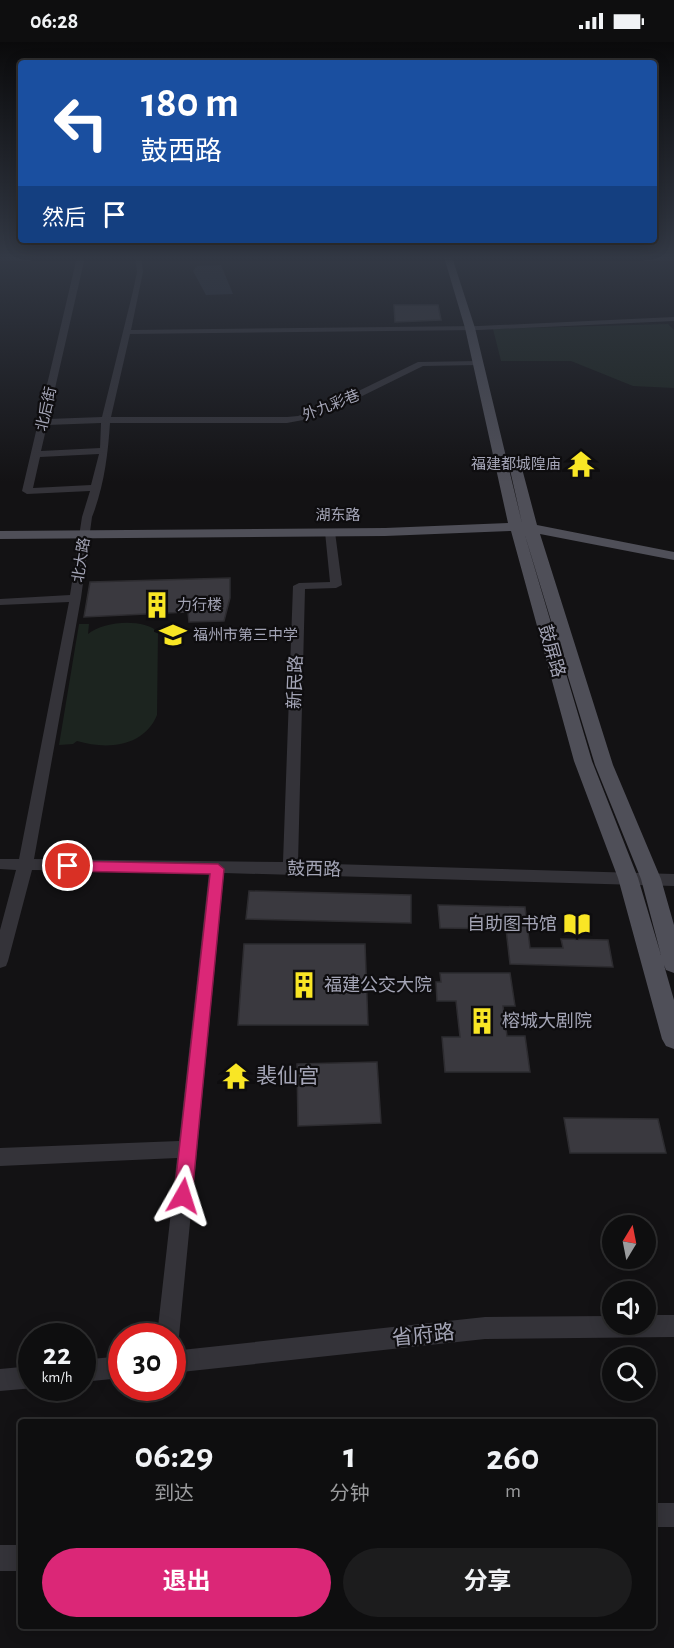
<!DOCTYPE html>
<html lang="zh">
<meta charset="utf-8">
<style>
:root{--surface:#0e0e0f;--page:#1c1c1d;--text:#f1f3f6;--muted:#9b9c9e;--line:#2e2e2f;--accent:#db2777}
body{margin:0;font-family:"Alegreya Sans","Noto Sans SC",sans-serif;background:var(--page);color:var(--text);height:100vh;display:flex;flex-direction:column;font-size:22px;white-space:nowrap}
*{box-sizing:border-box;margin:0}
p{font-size:20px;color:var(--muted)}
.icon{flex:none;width:33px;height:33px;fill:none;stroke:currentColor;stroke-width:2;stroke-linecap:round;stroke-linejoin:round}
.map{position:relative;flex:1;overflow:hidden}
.drawer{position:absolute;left:18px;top:1377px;width:638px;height:210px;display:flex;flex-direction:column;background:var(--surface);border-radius:6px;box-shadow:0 3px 15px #0003,0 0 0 2px var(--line)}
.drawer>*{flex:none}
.guide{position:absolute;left:18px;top:18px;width:639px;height:183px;border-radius:6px;box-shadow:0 3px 15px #0003,0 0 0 2px var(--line);background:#1a4fa0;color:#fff;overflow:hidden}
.needle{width:39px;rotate:10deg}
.tools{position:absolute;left:602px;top:1173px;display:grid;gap:12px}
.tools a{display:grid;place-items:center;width:54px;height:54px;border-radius:50%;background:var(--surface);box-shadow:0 3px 15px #0003,0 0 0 2px var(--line);font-size:30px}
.speed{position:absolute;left:18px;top:1281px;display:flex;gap:12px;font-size:30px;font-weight:700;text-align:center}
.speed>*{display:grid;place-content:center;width:78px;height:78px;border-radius:50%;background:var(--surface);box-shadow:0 3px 15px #0003,0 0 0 2px var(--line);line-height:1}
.speed small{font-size:15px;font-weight:400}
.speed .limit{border:9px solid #d22;background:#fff;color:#111}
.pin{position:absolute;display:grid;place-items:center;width:51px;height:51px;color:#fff;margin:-26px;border:3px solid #fff;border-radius:50%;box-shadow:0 2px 6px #0007}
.me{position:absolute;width:66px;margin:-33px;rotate:6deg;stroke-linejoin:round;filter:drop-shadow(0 0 4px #0008)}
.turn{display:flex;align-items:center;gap:21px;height:126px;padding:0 24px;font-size:27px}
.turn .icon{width:78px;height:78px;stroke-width:2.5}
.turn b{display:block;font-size:42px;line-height:51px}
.then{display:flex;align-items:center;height:57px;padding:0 24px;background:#0003;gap:12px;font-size:22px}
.eta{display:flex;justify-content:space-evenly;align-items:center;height:102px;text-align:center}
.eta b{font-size:36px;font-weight:700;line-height:42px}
.action{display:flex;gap:12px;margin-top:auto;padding:12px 24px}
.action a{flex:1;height:69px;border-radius:36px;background:var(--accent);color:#fff;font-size:24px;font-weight:700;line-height:69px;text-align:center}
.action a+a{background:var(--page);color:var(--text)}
.status{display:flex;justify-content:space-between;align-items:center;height:42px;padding:0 30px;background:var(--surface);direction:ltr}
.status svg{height:16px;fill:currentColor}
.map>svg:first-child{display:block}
.green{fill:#1c241f}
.water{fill:#282d38}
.building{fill:#3a393f;stroke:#2d2c30;stroke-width:1.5}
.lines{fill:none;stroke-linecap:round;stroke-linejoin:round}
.minor{fill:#343339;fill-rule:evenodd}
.major{fill:#4f4f58;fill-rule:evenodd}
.route{fill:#db2777;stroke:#8e194d;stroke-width:1.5}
.labels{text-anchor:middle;stroke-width:4.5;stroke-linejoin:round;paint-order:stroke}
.far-street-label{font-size:15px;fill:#a3a4b5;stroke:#0e0d0f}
.far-poi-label{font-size:15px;fill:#a3a4b5;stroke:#0e0d0f;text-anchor:start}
.street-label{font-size:18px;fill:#a3a4b5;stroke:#0e0d0f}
.poi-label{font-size:18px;fill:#a3a4b5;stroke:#0e0d0f;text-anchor:start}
.near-poi-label{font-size:21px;fill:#a3a4b5;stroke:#0e0d0f;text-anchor:start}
.near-street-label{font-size:21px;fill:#a3a4b5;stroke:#0e0d0f}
</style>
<div class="status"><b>06:28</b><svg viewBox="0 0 49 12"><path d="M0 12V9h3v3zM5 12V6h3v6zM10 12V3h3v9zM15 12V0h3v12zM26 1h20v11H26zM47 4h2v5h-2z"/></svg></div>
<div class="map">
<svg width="674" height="1606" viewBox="0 0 674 1606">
<rect width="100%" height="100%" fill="#131214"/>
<!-- green -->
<path class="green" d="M668,282L674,288V346L633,344L571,319H501L493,287Z
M79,582H89L88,592C104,579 143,576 158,590L157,673C144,705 107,708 77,699L73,702L59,703Z"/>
<!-- water -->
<path class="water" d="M221,223L233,252L206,253L193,229L197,224Z"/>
<!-- building -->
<path class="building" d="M394,263H438L441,278L395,280Z
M230,536V556L224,579L189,580L188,570L84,575L90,540Z
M249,849L411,853V881L246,877Z
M438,863L525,865L530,906H563L561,897L608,898L613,925L510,922L506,887L440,886Z
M244,902H365L368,983H238Z
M440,931H510L515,964H503L507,994H525L530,1030H445L442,995H460L456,959H437L436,940H441Z
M377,1020L381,1081L298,1084L297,1022Z
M564,1076L658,1077L666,1111H570Z"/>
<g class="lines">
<!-- minor -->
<path class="minor" d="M77,215H85L48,377L102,375L133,249L137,230L135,215H141L143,230L131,288L479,284L674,275V279L479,288L130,292L111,375H287L298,374L340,358L418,320L478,319L482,321L478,323L423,324L346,362L303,378L287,381H110C108,412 104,445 92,475L81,556L34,817L283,820L293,544L299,541L330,540L325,490L330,487L335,490L342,543L336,546L305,547L298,821L674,832V844L224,831L179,1294L176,1302L172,1303V1294H157L177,1116L0,1124V1106L179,1099L209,830L32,828L8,919L6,924L0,926V888L16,828L0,827V817H19L69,560L0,563V557L70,553L82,475L90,449L27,452L22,449ZM101,381L100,406L41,409L47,383ZM99,412L91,443L33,446L40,415Z
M645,1273H674V1295L485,1297L172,1331V1309L485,1275L612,1274V1282H645Z
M122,1314V1336L82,1340V1318Z
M32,1324V1346H34L0,1349V1327Z
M652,1461H674V1485H652Z
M0,1503H21V1529H0Z"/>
<!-- major -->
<path class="major" d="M444,215H452L475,286L522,481L508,419L514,415L520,419L537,483L674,510V518L540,492L613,723L661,837L674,883V931L666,928L664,923L674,958V1007L666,1004L662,997L618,836L574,719L511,489L385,494L0,497V489L385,486L508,481L465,286ZM524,490L595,723L641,837L661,913L638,836L592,719Z"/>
</g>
<!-- sky -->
<linearGradient id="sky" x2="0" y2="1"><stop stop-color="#0a0a0b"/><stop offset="0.49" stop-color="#333945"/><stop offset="1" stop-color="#333945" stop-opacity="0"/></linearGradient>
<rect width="674" height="440" fill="url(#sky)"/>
<!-- route -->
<path class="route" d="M68,819L218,822L224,827L192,1154L189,1160L183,1163L177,1160L174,1154L210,832L68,829L61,824Z"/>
<!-- icons -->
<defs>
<symbol id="temple-bare" viewBox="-9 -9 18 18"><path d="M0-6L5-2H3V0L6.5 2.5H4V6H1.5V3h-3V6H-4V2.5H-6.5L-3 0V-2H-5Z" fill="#f9e625" stroke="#0e0d0f" stroke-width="2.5" paint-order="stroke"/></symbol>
<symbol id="building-bare" viewBox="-9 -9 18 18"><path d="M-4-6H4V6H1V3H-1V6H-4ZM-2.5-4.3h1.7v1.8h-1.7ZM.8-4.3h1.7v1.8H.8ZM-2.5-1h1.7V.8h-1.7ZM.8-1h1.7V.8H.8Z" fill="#f9e625" stroke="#0e0d0f" stroke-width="2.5" paint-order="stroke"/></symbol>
<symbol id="school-bare" viewBox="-9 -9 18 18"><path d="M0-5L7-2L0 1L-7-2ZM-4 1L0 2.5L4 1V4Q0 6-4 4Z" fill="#f9e625" stroke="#0e0d0f" stroke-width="2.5" paint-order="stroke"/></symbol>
<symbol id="library-bare" viewBox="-9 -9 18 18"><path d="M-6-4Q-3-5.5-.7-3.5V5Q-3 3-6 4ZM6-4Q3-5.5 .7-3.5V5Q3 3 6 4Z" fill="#f9e625" stroke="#0e0d0f" stroke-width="2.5" paint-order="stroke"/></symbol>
</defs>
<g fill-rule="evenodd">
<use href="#temple-bare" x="562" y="403" width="38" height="38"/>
<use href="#building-bare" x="138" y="544" width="38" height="38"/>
<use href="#school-bare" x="154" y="574" width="38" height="38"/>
<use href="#library-bare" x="558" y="863" width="38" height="38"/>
<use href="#building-bare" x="285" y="924" width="38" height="38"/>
<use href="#building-bare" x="463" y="960" width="38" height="38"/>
<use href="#temple-bare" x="217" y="1015" width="38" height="38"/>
</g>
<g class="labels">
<!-- far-street labels -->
<g class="far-street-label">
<text transform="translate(331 363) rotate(-21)" y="5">外九彩巷</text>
<text transform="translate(46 367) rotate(-77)" y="5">北后街</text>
<text x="338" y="478">湖东路</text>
<text transform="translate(81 518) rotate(-81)" y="5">北大路</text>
</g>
<!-- far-poi labels -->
<g class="far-poi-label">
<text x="561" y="427" text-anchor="end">福建都城隍庙</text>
<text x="177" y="568">力行楼</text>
<text x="193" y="598">福州市第三中学</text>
</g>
<!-- street labels -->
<g class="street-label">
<text transform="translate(552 609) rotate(74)" y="6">鼓屏路</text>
<text transform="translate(295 640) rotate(-88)" y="6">新民路</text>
<text transform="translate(314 827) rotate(1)" y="6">鼓西路</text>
</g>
<!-- poi labels -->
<g class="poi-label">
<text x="557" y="888" text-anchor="end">自助图书馆</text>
<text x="324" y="949">福建公交大院</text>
<text x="502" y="985">榕城大剧院</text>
</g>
<!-- near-poi labels -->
<g class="near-poi-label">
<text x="256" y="1041">裴仙宫</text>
</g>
<!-- near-street labels -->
<g class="near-street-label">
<text transform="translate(423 1293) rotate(-6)" y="7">省府路</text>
</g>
</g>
</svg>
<div class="tools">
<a><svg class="needle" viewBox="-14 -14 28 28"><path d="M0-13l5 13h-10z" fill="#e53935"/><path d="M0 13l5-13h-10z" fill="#9b9c9e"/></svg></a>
<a><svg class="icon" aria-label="sound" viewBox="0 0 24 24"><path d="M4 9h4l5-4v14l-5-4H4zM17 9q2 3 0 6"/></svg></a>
<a><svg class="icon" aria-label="search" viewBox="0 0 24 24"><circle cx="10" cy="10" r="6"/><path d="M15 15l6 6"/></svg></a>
</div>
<div class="speed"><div>22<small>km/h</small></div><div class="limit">30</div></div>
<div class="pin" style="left:68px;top:824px;background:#d93025"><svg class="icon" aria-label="arrive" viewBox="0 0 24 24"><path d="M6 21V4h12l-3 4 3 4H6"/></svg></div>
<svg class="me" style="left:183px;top:1154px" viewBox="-20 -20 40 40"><path d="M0-17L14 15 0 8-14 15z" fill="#db2777" stroke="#fff" stroke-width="4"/></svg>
<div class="guide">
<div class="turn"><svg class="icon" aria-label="left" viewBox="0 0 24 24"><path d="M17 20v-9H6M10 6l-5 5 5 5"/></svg><div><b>180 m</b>鼓西路</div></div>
<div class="then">然后<svg class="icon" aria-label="arrive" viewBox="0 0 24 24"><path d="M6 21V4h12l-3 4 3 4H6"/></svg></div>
</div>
<section class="drawer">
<div class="eta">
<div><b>06:29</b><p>到达</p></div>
<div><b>1</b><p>分钟</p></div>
<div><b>260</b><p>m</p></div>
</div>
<div class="action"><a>退出</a><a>分享</a></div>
</section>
</div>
